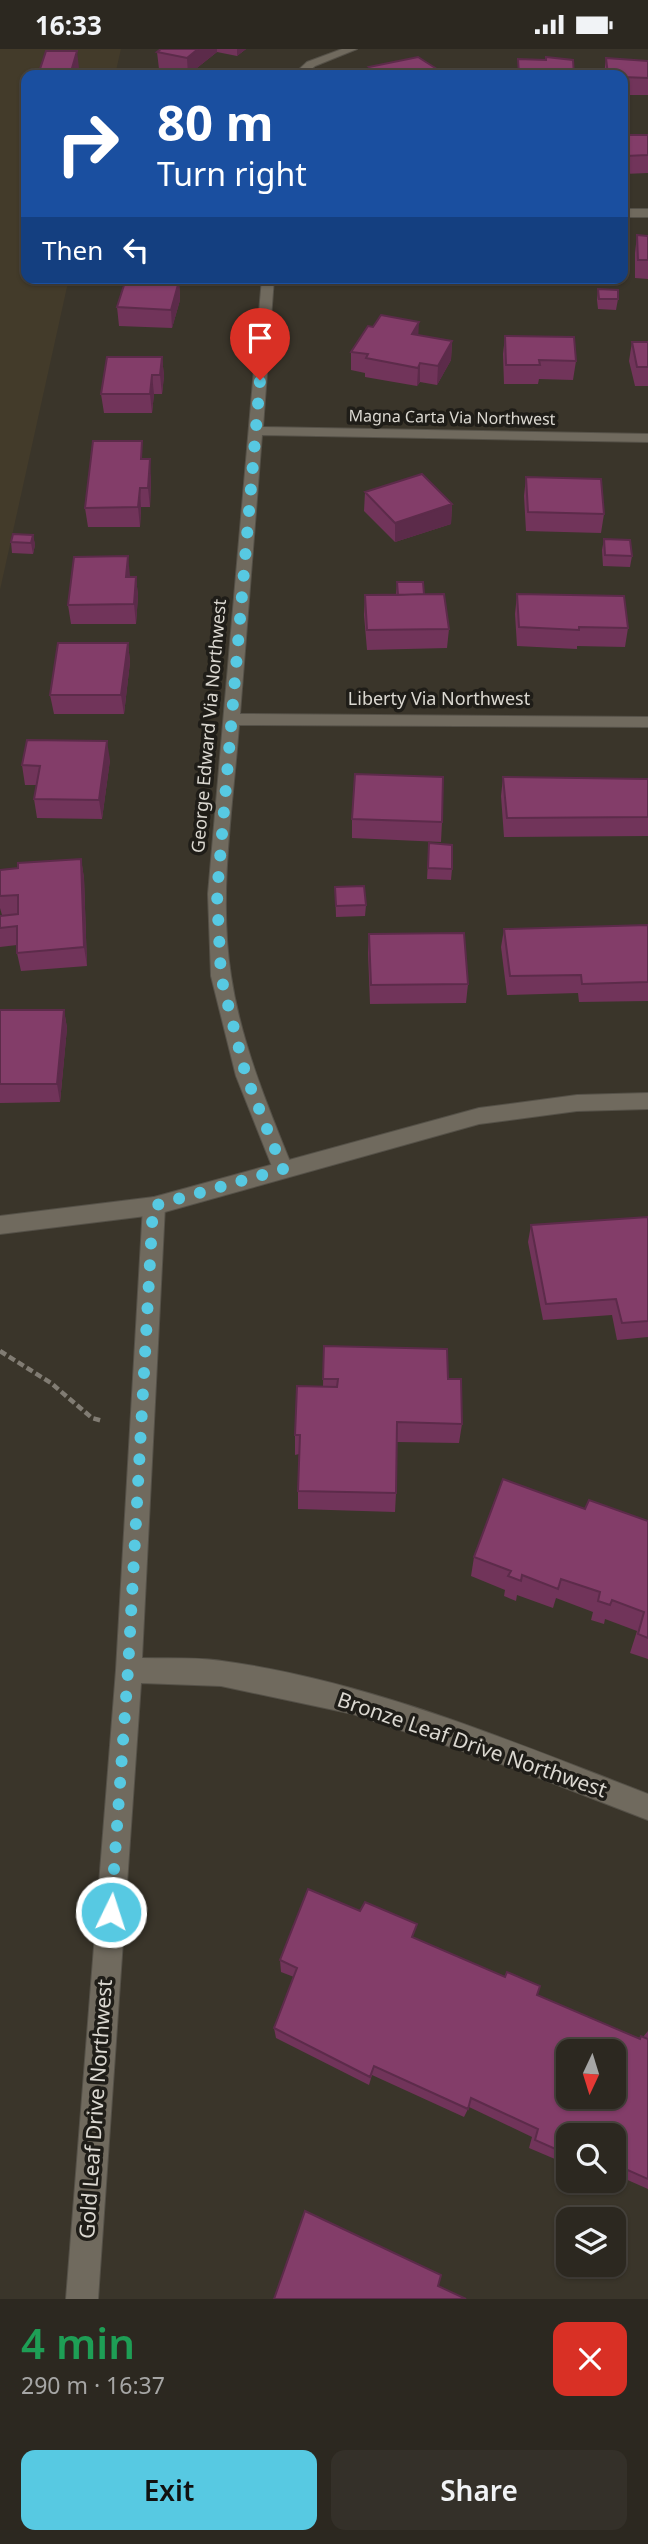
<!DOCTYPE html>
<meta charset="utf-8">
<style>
:root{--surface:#2c2820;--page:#343029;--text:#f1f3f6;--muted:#a6a6a5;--line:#48443e;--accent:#57c9e2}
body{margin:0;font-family:"Noto Sans",sans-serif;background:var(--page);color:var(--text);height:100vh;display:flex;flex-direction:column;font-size:26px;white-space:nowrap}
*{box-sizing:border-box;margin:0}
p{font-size:23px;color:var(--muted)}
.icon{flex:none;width:38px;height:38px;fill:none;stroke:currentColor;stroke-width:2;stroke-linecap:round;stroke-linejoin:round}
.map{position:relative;height:2250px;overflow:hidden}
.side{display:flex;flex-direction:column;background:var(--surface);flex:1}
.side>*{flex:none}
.banner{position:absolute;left:21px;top:21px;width:607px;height:214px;border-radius:14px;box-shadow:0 2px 5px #0004,0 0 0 2px var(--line);background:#1a4fa0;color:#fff;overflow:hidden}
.needle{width:46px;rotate:184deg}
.tools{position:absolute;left:556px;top:1990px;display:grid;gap:14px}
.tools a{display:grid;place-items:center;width:70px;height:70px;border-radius:14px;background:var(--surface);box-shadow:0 2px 5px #0004,0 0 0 2px var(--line);font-size:35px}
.pin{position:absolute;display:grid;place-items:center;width:60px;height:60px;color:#fff;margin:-72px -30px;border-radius:50% 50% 50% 0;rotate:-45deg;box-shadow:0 0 7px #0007}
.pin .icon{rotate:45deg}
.me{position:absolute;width:77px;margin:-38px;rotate:4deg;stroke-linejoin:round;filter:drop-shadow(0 0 5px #0008)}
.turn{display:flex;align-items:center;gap:24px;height:147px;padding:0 21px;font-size:32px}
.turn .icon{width:91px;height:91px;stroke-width:2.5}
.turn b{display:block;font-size:49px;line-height:60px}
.then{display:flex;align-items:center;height:66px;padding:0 21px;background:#0003;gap:14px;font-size:26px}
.round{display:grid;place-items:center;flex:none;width:74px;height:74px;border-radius:14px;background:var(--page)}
.head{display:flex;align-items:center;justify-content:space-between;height:119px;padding:0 21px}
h1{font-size:42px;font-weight:600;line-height:52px;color:#1e9e55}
.action{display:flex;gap:14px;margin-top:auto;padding:14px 21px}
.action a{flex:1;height:80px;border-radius:14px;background:var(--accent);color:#111;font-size:28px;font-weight:600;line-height:80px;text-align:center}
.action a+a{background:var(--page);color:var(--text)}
.status{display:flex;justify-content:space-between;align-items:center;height:49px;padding:0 35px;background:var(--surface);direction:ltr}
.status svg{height:19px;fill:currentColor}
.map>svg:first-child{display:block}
.built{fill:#433b2a}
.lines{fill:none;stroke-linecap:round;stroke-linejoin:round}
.street-casing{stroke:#555148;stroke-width:2}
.secondary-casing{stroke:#555148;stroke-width:2}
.path{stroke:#817c73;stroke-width:4.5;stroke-dasharray:7 3.5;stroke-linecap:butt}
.street{fill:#706a5e;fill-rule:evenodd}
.secondary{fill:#706a5e;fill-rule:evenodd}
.wall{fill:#71345a}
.shaded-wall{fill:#5c2b4a}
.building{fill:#833d69;stroke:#5c2b4a;stroke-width:2;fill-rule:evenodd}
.route{stroke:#57c9e2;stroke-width:12;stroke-dasharray:0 21.6}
.labels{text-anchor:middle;stroke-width:7;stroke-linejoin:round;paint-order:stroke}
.far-street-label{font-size:16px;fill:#dbd8d1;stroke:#1f1d18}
.street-label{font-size:18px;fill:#dbd8d1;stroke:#1f1d18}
.near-street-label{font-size:21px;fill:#dbd8d1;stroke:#1f1d18}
</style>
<div class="status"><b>16:33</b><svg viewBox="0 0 49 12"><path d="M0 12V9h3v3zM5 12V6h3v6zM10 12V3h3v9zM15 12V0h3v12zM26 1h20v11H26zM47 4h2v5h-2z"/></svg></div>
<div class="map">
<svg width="648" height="2250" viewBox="0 0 648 2250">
<rect width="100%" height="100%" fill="#3a352a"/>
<!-- built -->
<path class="built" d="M0,0H121L115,26H26V229H69L0,541Z"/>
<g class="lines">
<defs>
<path id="street" d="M342,0H357L315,17L304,26H293L307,13Z
M623,160H648V168H623Z
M262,229H274L263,378L648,385V393L262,386L240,665L648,668V678L239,676C233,758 218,845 231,927C241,994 268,1058 293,1120L290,1126L283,1128L276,1126L273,1120L236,1027L211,927L208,845Z
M154,1148L162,1151L165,1157L142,1609C169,1610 196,1608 222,1612C369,1632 510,1692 648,1745V1771L516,1720L353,1665L221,1637L141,1634L98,2250H66L116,1621L143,1157L146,1151Z"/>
<path id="secondary" d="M648,1044V1060L577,1062L479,1075L154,1166L0,1185V1167L154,1148L479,1059L577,1046Z"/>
</defs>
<!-- street casing -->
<use href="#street" class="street-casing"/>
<!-- secondary casing -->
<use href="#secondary" class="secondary-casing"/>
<!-- path -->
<path class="path" d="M0,1302L51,1334L92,1369L103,1372"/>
<!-- street -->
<use href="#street" class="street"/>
<!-- secondary -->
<use href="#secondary" class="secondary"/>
</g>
<!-- wall -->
<path class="wall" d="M161,0H246L237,7L217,3L188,26L159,20L157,3Z
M606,9L648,12V46H623V26H604Z
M369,18L440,26H368Z
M623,86H648V124L624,125Z
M637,186L648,187V230L635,229V204Z
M369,229H425L375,237Z
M501,229H564V232L501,230Z
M179,232L180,251L172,279L119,277L117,258Z
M598,240L618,250L616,261L598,260L597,251Z
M418,286L452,292L451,311L437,336L420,333L417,337L365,328V324L351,321V303Z
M505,287L576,312L573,331L539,330L538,335H504L503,305Z
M632,293H648V337H635L629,312Z
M162,308L164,327L162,345H154L152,364H104L101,345Z
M144,410L151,429L150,458H141L140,478H88L85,459Z
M526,428L604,465L601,484L526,482L524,447Z
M365,443L452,455L451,475L395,493L364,462Z
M33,486L35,496L33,505L12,504L11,493Z
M604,490L632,507L630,518L603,517L602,501Z
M130,528H136L138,547L136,575H71L68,556Z
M397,533L424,545L449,580L447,599L367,601L364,566L365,546H396Z
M517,545L628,579L625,598L577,597V600L517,597L515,565Z
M128,594L130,613L124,665H54L50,646Z
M110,711L102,770L37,769L34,750L37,736H25L22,716Z
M503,728L648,730V787L504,788L501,747Z
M352,770L442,773L441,793L352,789Z
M429,794L452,820L451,831L427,830Z
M81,810L84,829L87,917L21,922L17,904V896L0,898V867L2,866L0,859V821L18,819Z
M335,838L366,856L365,867L336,868Z
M648,876V952L579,953L578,944L507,946L501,898L504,880Z
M369,885L468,935L466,954L370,955L368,903Z
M0,961H64L67,979L60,1053L0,1054Z
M648,1168V1288L617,1291L612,1266L543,1271L528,1193L531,1176Z
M324,1297L448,1330L462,1375L459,1394L397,1393L396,1444L395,1463L298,1460V1442L299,1405L295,1406V1386L323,1337Z
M585,1460L648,1472V1610L630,1604L637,1582L605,1570L604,1575L591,1571L593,1563L556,1549L553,1559L517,1546L516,1552L504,1547L505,1541L471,1527L474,1508Z
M280,1911L537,1946L639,1989L641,1987L643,1988L648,1982V2140L614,2125V2086H569V2116L529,2099L532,2088L469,2058L464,2068L372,2026L369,2036L276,1989L274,1979L294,1928L281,1923Z"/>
<!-- shaded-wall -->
<path class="shaded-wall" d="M198,0H217V3L188,26L187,9Z
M237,0H246L237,7Z
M77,2L79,19L77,26H70Z
M440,22V26H424Z
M375,229H425L375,237Z
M179,232L180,251L172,279L171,261Z
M419,273L418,292L412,285Z
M452,292L451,311L437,336L438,317Z
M162,308L164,327L162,345L160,326Z
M420,314V333L417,337L418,319Z
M152,326L154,345L152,364L150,345Z
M150,410L151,429L150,458L148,439Z
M140,439L141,458L140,478L138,458Z
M452,455L451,475L395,493V474Z
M33,486L35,496L33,505L31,494Z
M128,507L130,527L128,547L126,528Z
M136,528L138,547L136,575L134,555Z
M128,594L130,613L124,665L121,646Z
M107,692L110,711L102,770L99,751Z
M81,810L84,829L87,917L84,898Z
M64,961L67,979L60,1053L57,1035Z"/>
<!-- building -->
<path class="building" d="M161,0H198L187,9L157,3Z
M46,2H77L70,26H38Z
M418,8L440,22L424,26H381L369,18Z
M546,8L573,11L574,26H519L518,10L546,11Z
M606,9L648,12V29L623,28V26H608Z
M623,86H648V106L626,107Z
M637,186L648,187V211H638Z
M126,230L179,232L171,261L117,258Z
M598,240L618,241V250H599Z
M381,266L419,273L412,285L452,292L438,317L420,314L418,319L366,309L368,305L351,303L368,277L373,278Z
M505,287L574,288L576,312L539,311L540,316H506Z
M632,293H648V318H637Z
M107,308H162L160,326H152L150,345H101Z
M93,392H142L141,410H150L148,439H140L138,458L85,459Z
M422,425L452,455L395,474L365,443Z
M526,428L601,430L604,465L528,463Z
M13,485L33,486L31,494L11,493Z
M604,490L630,491L632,507L605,506Z
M128,507L126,528H136L134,555L68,556L74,508Z
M397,533H423L424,545L398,546Z
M444,545L449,580L367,581L365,546Z
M517,545L624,547L628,579L579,578V581L519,578Z
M58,594H128L121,646H50Z
M27,691L107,692L99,751L34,750L40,717L22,716Z
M355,725L443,728L442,773L352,770Z
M503,728L648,730V768L507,769Z
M429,794L452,796V820L428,819Z
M81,810L84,898L17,904V877L0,879V867L18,865V846L0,847V821L18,819V814Z
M364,837L366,856L336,857L335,838Z
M648,876V933L582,935L581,926L510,927L504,880Z
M464,884L468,935L371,936L369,885Z
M0,961H64L57,1035H0Z
M648,1168V1272L622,1274L616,1250L546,1255L531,1176Z
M324,1297L447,1300L448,1330H461L462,1375L397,1373L396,1444L298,1442L300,1386H295L297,1337L337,1338L338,1330H323Z
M503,1430L585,1460L589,1451L648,1472V1589L638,1585L644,1563L612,1551L610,1556L598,1552L600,1543L561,1530L558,1540L522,1526L521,1532L508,1527L511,1522L474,1508Z
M308,1840L360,1862L365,1853L417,1875L412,1888L505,1928L507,1923L540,1937L537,1946L640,1990L641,1987L648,1990V2130L614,2115V2086H569V2106L535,2091L538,2080L471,2049L468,2060L374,2017L370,2028L274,1979L297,1919L280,1911ZM569,2002H614V2048H569Z
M305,2162L441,2226L438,2237L466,2250H274Z"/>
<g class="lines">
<!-- route -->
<path class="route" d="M111,1863L128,1621L153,1157L283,1120L246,1027L221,928L217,845L260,331"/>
</g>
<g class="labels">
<!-- far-street labels -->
<g class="far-street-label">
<text transform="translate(452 368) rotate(1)" y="6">Magna Carta Via Northwest</text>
</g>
<!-- street labels -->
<g class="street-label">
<text x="439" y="656">Liberty Via Northwest</text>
<text transform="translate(209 677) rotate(-85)" y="6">George Edward Via Northwest</text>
</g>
<!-- near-street labels -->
<g class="near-street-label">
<text transform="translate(472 1696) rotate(19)" y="7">Bronze Leaf Drive Northwest</text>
<text transform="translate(96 2060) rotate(-86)" y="7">Gold Leaf Drive Northwest</text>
</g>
</g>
</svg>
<div class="tools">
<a><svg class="needle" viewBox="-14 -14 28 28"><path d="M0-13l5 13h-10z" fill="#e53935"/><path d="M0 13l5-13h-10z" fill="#a6a6a5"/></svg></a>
<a><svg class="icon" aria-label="search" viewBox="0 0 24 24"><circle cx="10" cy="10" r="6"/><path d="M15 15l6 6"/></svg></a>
<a><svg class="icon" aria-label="layers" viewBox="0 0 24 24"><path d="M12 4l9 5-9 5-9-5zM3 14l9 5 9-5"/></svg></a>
</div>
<div class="pin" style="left:260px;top:331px;background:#d93025"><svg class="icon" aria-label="arrive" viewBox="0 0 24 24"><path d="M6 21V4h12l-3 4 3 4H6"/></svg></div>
<svg class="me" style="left:111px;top:1863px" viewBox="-20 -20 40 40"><circle r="17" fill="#57c9e2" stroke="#fff" stroke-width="3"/><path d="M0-11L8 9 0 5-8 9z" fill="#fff"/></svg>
<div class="banner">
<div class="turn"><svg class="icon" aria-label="right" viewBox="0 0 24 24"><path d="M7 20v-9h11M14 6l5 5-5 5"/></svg><div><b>80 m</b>Turn right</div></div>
<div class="then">Then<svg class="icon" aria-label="left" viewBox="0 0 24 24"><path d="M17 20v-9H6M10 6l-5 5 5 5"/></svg></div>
</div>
</div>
<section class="side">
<div class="head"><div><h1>4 min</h1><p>290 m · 16:37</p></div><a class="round" style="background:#d93025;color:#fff"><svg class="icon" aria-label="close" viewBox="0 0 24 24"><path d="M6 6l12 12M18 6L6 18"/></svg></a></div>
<div class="action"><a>Exit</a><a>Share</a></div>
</section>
